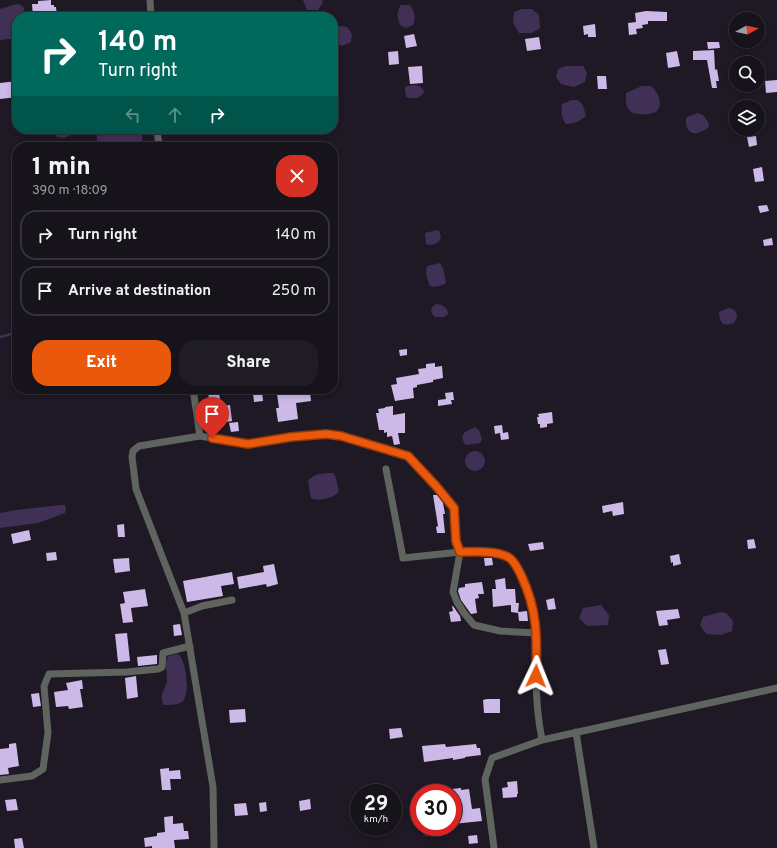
<!DOCTYPE html>
<meta charset="utf-8">
<style>
:root{--surface:#16131b;--page:#1f1c24;--text:#f1f3f6;--muted:#9e9ea3;--line:#35323a;--accent:#ea580c}
body{margin:0;font-family:Overpass,sans-serif;background:var(--page);color:var(--text);height:100vh;display:flex;flex-direction:column;font-size:15px;white-space:nowrap}
*{box-sizing:border-box;margin:0}
p{font-size:13px;color:var(--muted)}
.icon{flex:none;width:22px;height:22px;fill:none;stroke:currentColor;stroke-width:2;stroke-linecap:round;stroke-linejoin:round}
.map{position:relative;flex:1;overflow:hidden}
.panel{position:absolute;left:12px;top:142px;width:326px;height:252px;display:flex;flex-direction:column;background:var(--surface);border-radius:16px;box-shadow:0 2px 6px #0003,0 0 0 1px var(--line)}
.panel>*{flex:none}
.guide{position:absolute;left:12px;top:12px;width:326px;height:122px;border-radius:16px;box-shadow:0 2px 6px #0003,0 0 0 1px var(--line);background:#00695c;color:#fff;overflow:hidden}
.needle{width:26px;rotate:82deg}
.fabs{position:absolute;left:729px;top:12px;display:grid;gap:8px}
.fabs a{display:grid;place-items:center;width:36px;height:36px;border-radius:50%;background:var(--surface);box-shadow:0 2px 6px #0003,0 0 0 1px var(--line);font-size:20px}
.speed{position:absolute;left:350px;top:784px;display:flex;gap:8px;font-size:20px;font-weight:700;text-align:center}
.speed>*{display:grid;place-content:center;width:52px;height:52px;border-radius:50%;background:var(--surface);box-shadow:0 2px 6px #0003,0 0 0 1px var(--line);line-height:1}
.speed small{font-size:10px;font-weight:400}
.speed .limit{border:6px solid #d22;background:#fff;color:#111}
.pin{position:absolute;display:grid;place-items:center;width:34px;height:34px;color:#fff;margin:-41px -17px;border-radius:50% 50% 50% 0;rotate:-45deg;box-shadow:0 0 4px #0007}
.pin .icon{rotate:45deg}
.me{position:absolute;width:44px;margin:-22px;rotate:2deg;stroke-linejoin:round;filter:drop-shadow(0 0 3px #0008)}
.turn{display:flex;align-items:center;gap:14px;height:84px;padding:0 20px;font-size:18px}
.turn .icon{width:52px;height:52px;stroke-width:2.5}
.turn b{display:block;font-size:28px;line-height:34px}
.lanes{display:flex;align-items:center;height:38px;padding:0 20px;background:#0003;justify-content:center;gap:20px;direction:ltr}
.lanes .off{opacity:.35}
.round{display:grid;place-items:center;flex:none;width:42px;height:42px;border-radius:16px;background:var(--page)}
.summary{display:flex;align-items:center;justify-content:space-between;height:68px;padding:0 20px}
h1{font-size:24px;font-weight:800;line-height:30px}
.action{display:flex;gap:8px;margin-top:auto;padding:8px 20px}
.action a{flex:1;height:46px;border-radius:16px;background:var(--accent);color:#fff;font-size:16px;font-weight:800;line-height:46px;text-align:center}
.action a+a{background:var(--page);color:var(--text)}
ul{padding:0;list-style:none}
li{display:flex;align-items:center;gap:12px;height:50px;margin:0 8px 6px;padding:0 12px;border:2px solid var(--line);border-radius:16px}
li div{flex:1}
li b{display:block;font-size:15px}
li em{font-style:normal}
.map>svg:first-child{display:block}
.water{fill:#413056}
.lines{fill:none;stroke-linecap:round;stroke-linejoin:round}
.stream{stroke:#413056;stroke-width:2.5}
.building{fill:#ccb9e8}
.minor{stroke:#5f645f;stroke-width:7}
.route-casing{stroke:#983908;stroke-width:10}
.route{stroke:#ea580c;stroke-width:7}
</style>
<div class="map">
<svg width="777" height="848" viewBox="0 0 777 848">
<rect width="100%" height="100%" fill="#1e1924"/>
<!-- water -->
<path class="water" d="M303,0H322L323,2L318,10H307Z
M17,4L21,5L24,8L23,17H17V38L0,40V9Z
M401,5H410C415,12 416,17 413,25L406,28L400,25C397,17 396,13 401,5Z
M522,9H532L539,15L540,28L532,33H519L513,23L514,12Z
M340,26L347,27L352,34L351,42L342,46L333,41V29Z
M566,66H583L587,73L585,82L574,87L561,84L556,77L558,69Z
M415,85L421,87L424,91C423,98 412,100 406,97L405,88L407,86Z
M642,86H651C657,91 664,103 657,111C652,115 635,116 630,111C625,106 626,99 626,93Z
M572,100H578L583,105L586,116C580,121 574,124 566,124C561,117 561,112 562,104Z
M698,113L703,115L708,122L709,127C702,132 691,138 687,127C686,123 685,121 687,117Z
M56,129H71V135L64,138L57,137L55,133Z
M97,129H142V147H97Z
M437,230L439,231L441,237L440,240C437,244 431,246 426,244L425,233Z
M440,263L443,268L446,283C442,286 434,288 430,286C427,280 425,271 427,266Z
M436,304L442,305L447,309L448,314L444,317H435L431,312L432,307Z
M728,308L733,309L736,312L737,317L734,323C723,327 720,324 719,312Z
M475,427L479,430L482,439L480,443L466,445L464,443L462,437L465,432Z
M465 461a10 10 0 1 1 20 0a10 10 0 1 1-20 0Z
M333,473L335,475L339,491C335,498 318,502 311,498L308,481C314,473 324,473 333,473Z
M61,505H65L66,510L65,513L38,523L0,528V513L16,510Z
M601,605L609,615L608,625L587,626L579,618L583,608Z
M720,612L726,613L733,621L732,631L721,635L706,634L700,625L703,617Z
M178,654C186,659 191,695 182,702C178,705 169,705 164,705C158,696 165,690 167,681C168,673 163,662 169,656Z
M419,823V827H435L434,833L426,837L417,827Z"/>
<g class="lines">
<!-- stream -->
<path class="stream" d="M0,337L11,334L17,330"/>
</g>
<!-- building -->
<path class="building" d="M51,0V5H54V7H56L57,16L33,17L32,4H38V1Z
M646,11L667,12V21H648V24L642,25L643,28L636,29L637,34L629,35L628,23L636,22L635,13Z
M595,24L596,37H588V34L584,35L583,26Z
M414,34L417,46L406,48L404,36Z
M539,37L541,49L527,51L525,39Z
M707,42H719L720,48L708,49Z
M714,50L715,70L717,69L719,81H716L717,88H712L707,60H693V51Z
M398,51L399,64L389,65L388,52Z
M677,51L680,66L668,68L666,53Z
M422,66L423,83L410,84L408,67Z
M597,76H606L607,89H598Z
M777,80V92L766,93L765,81Z
M17,81V97L0,99V83Z
M756,136L757,145L749,147L747,137Z
M762,167L764,181L755,182L753,169Z
M767,205L769,211L760,213L758,206Z
M772,238L773,245L764,246L763,240Z
M407,349V355L400,356L399,350Z
M435,363V367L442,366L443,378L433,380V382L417,385V387L413,388L414,398L395,401L391,385L397,384L396,378L419,374L418,369L426,368V364Z
M208,389H218L220,399L209,401Z
M286,389H293L294,394L310,392L311,401L296,403L298,419L278,422L276,408H279L277,394L287,393Z
M262,391L263,401L254,402L253,393Z
M453,392L454,400H451L452,404L438,406V400L446,399L445,393Z
M230,405L232,421L215,424L214,422H213L212,415H217L215,407Z
M393,406V415L405,413V433H398L400,444L394,445L392,436L387,437V432L384,433V430H379L376,413H379L378,409L385,408V407Z
M552,412L553,423L547,424V427L540,428V424H538L537,417H539L538,414Z
M238,422L239,431L231,432L229,423Z
M502,425L503,433L508,432L509,439L501,440L500,433L495,434L494,426Z
M433,495H437L443,503L445,514H443L445,533H437L436,527L438,526Z
M623,502L624,514L613,516L612,511L603,513L602,506Z
M124,524L125,537H118L117,525Z
M29,530L31,540L13,544L11,534Z
M754,539L756,548L748,549L747,540Z
M543,542L544,549L530,551L528,544Z
M56,552L57,560L47,561L46,553Z
M679,554L681,564L673,566V562L671,563L670,556Z
M129,558L130,571L115,573L113,559Z
M484,558H492L493,565L485,566Z
M274,564L278,584L267,587L266,584L239,589L237,577L264,572L263,566Z
M232,572L234,584L221,586L223,596L187,602L183,581Z
M505,578L506,589H515L516,603H519L518,613L511,612V605L493,607L492,589H496L495,580Z
M482,582L484,594H478L479,598L475,599L477,613L471,614L461,600L458,591L459,588L465,587V584Z
M145,589L148,606L131,608L133,622L123,623L120,604L125,603L123,592Z
M554,598L556,609L548,610L546,600Z
M452,606H453L460,616L461,621L451,622L449,612L453,611Z
M678,609L680,618L667,620L668,625L659,626L656,611Z
M527,611L528,621H519L518,612Z
M180,624L182,635L174,636L173,625Z
M127,633L130,661L118,662L115,634Z
M666,649L669,664L661,665L658,650Z
M157,655V664L138,666L137,657Z
M136,676L138,697L127,699L125,678Z
M82,680L83,689H80L83,707L69,709L68,706L56,707L54,692L68,690L66,683Z
M39,693L41,706L33,707L31,694Z
M487,699H500V713H484L483,700Z
M245,709L246,722L230,723L229,710Z
M401,728L403,737L390,739L389,729Z
M16,743L19,766L8,768L9,774L0,775V749L9,748V744Z
M445,744L446,747L476,744L477,748H480L481,755L465,757V758L453,760V758L424,762L422,746Z
M169,768V771L180,770L181,779H170L171,790H162L160,769Z
M517,781L518,794H517V797L503,798L502,788L508,787L507,782Z
M461,788V790L469,789L472,809L480,808L482,821L453,824V811L461,810L459,796L453,797L452,789Z
M16,799L18,810L7,811L5,800Z
M310,799L311,809L300,811L299,801Z
M266,802L267,811L260,812L259,803Z
M246,803L248,815L235,816L234,804Z
M173,816V824L183,823L184,831H188L189,839L174,840L175,848H152V846L145,847L144,838L157,836V833L165,832L164,817Z
M477,835L478,843L469,844L468,836Z
M22,838L24,848H15L14,839Z"/>
<g class="lines">
<!-- minor -->
<path class="minor" d="M150,0L151,17
M157,129L159,147
M193,389L200,436
M386,469L403,558L460,552L453,592L457,602L464,613L474,625L500,631L536,633
M184,613L202,606L232,600
M576,732L594,848
M0,780L32,776L43,769L48,733L44,686L49,674L127,672L158,669L162,667L163,653L190,646
M214,848L213,787L184,613L136,489L132,457L133,451L139,446L200,436L248,444L291,437L325,434L341,436L408,456L436,486L454,508L456,541L460,552C473,552 501,550 511,559C516,564 520,573 523,580C539,614 536,640 536,676C536,697 538,719 542,740
M494,848L485,779L492,758L542,740L777,688"/>
</g>
<g class="lines">
<defs>
<path id="route" d="M212,438L248,444L291,437L326,434L341,436L408,456L436,486L454,508L456,541L460,552C476,552 494,550 508,557C514,560 518,569 521,575C538,611 537,637 536,676"/>
</defs>
<!-- route casing -->
<use href="#route" class="route-casing"/>
<!-- route -->
<use href="#route" class="route"/>
</g>
</svg>
<div class="fabs">
<a><svg class="needle" viewBox="-14 -14 28 28"><path d="M0-13l5 13h-10z" fill="#e53935"/><path d="M0 13l5-13h-10z" fill="#9e9ea3"/></svg></a>
<a><svg class="icon" aria-label="search" viewBox="0 0 24 24"><circle cx="10" cy="10" r="6"/><path d="M15 15l6 6"/></svg></a>
<a><svg class="icon" aria-label="layers" viewBox="0 0 24 24"><path d="M12 4l9 5-9 5-9-5zM3 14l9 5 9-5"/></svg></a>
</div>
<div class="speed"><div>29<small>km/h</small></div><div class="limit">30</div></div>
<div class="pin" style="left:212px;top:438px;background:#d93025"><svg class="icon" aria-label="arrive" viewBox="0 0 24 24"><path d="M6 21V4h12l-3 4 3 4H6"/></svg></div>
<svg class="me" style="left:536px;top:676px" viewBox="-20 -20 40 40"><path d="M0-17L14 15 0 8-14 15z" fill="#ea580c" stroke="#fff" stroke-width="4"/></svg>
<div class="guide">
<div class="turn"><svg class="icon" aria-label="right" viewBox="0 0 24 24"><path d="M7 20v-9h11M14 6l5 5-5 5"/></svg><div><b>140 m</b>Turn right</div></div>
<div class="lanes"><svg class="icon off" aria-label="left" viewBox="0 0 24 24"><path d="M17 20v-9H6M10 6l-5 5 5 5"/></svg><svg class="icon off" aria-label="ahead" viewBox="0 0 24 24"><path d="M12 20V5M6 11l6-6 6 6"/></svg><svg class="icon" aria-label="right" viewBox="0 0 24 24"><path d="M7 20v-9h11M14 6l5 5-5 5"/></svg></div>
</div>
<section class="panel">
<div class="summary"><div><h1>1 min</h1><p>390 m · 18:09</p></div><a class="round" style="background:#d93025;color:#fff"><svg class="icon" aria-label="close" viewBox="0 0 24 24"><path d="M6 6l12 12M18 6L6 18"/></svg></a></div>
<ul>
<li><svg class="icon" aria-label="right" viewBox="0 0 24 24"><path d="M7 20v-9h11M14 6l5 5-5 5"/></svg><div><b>Turn right</b></div><em>140 m</em></li>
<li><svg class="icon" aria-label="arrive" viewBox="0 0 24 24"><path d="M6 21V4h12l-3 4 3 4H6"/></svg><div><b>Arrive at destination</b></div><em>250 m</em></li>
</ul>
<div class="action"><a>Exit</a><a>Share</a></div>
</section>
</div>
